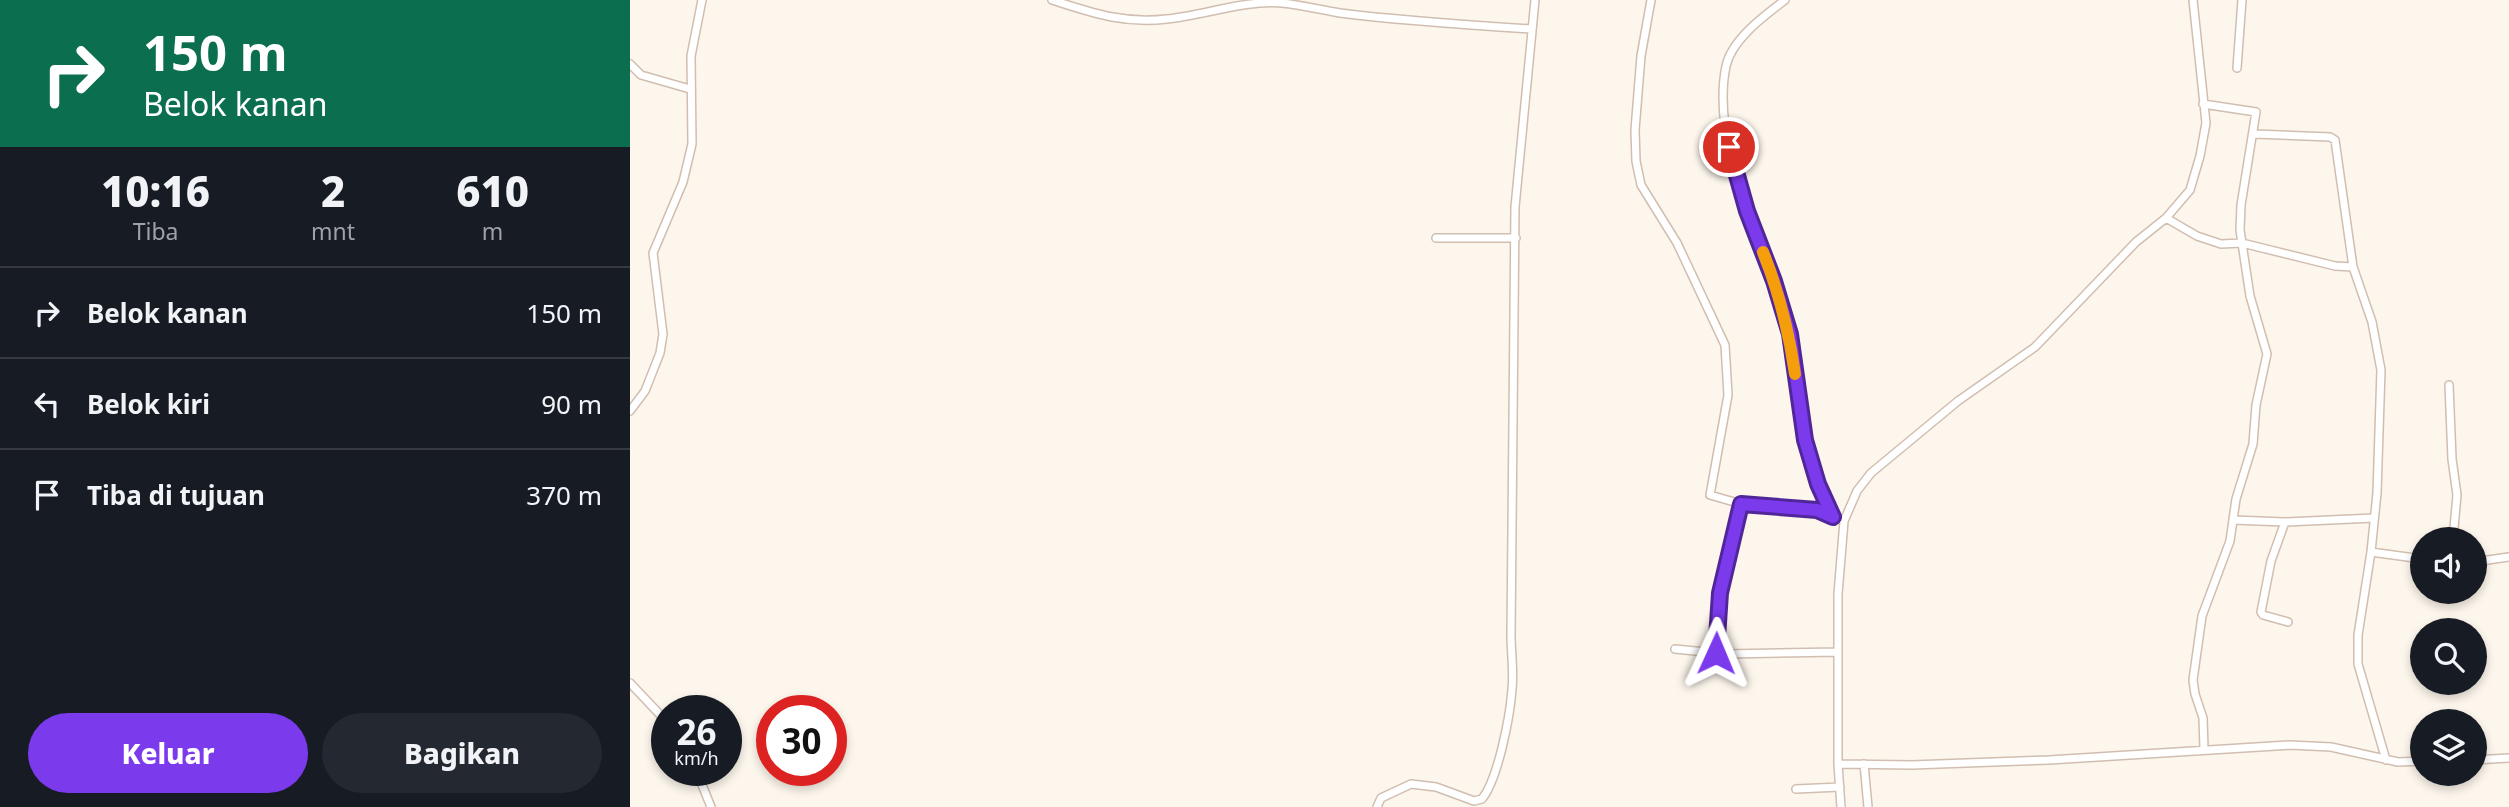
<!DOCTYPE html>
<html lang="id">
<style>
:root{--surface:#171b24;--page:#242831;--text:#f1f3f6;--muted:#9ea1a6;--line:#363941;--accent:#7c3aed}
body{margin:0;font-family:"Noto Sans",sans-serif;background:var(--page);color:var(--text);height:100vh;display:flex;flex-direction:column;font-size:26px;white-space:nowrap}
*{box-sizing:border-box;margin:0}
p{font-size:23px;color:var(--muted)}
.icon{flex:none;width:38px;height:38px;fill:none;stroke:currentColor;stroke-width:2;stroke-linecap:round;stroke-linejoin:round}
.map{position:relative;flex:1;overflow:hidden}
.side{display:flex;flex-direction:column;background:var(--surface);width:630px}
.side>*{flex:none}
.banner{background:#0b6e4f;color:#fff;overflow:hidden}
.buttons{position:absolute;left:1780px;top:527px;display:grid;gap:14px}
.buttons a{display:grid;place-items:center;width:77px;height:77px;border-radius:50%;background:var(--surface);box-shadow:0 4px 10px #0003;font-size:35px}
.speed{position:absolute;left:21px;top:695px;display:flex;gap:14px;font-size:35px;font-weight:700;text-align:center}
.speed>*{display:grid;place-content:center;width:91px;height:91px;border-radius:50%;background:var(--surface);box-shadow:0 4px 10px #0003;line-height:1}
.speed small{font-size:18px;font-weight:400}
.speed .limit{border:10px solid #d22;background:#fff;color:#111}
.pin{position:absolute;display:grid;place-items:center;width:60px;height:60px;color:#fff;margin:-30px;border:4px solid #fff;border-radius:50%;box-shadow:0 2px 7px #0007}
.me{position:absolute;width:77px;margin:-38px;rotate:1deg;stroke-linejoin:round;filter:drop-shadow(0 0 5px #0008)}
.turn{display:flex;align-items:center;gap:24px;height:147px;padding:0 28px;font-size:32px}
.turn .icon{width:91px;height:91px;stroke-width:2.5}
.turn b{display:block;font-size:49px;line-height:60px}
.eta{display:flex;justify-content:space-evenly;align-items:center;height:119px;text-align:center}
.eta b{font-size:42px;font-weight:800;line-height:49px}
.action{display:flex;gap:14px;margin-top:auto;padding:14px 28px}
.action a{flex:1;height:80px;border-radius:42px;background:var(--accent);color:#fff;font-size:28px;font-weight:800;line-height:80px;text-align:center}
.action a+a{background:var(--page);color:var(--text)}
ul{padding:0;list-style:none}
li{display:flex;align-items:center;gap:21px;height:91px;padding:0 28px;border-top:2px solid var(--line)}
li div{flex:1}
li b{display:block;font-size:26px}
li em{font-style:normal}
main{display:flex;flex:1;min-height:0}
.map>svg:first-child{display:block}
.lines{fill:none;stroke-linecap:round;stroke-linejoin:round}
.minor-casing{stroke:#d1beb0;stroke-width:10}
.minor{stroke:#fff;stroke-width:7}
.route-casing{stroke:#51269a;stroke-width:18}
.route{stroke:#7c3aed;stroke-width:12}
.slow{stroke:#f59e0b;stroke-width:12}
</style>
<main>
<section class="side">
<div class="banner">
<div class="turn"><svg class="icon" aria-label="right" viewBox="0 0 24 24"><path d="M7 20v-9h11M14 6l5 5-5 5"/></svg><div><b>150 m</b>Belok kanan</div></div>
</div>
<div class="eta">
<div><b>10:16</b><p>Tiba</p></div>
<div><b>2</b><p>mnt</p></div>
<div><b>610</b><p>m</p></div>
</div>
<ul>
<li><svg class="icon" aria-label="right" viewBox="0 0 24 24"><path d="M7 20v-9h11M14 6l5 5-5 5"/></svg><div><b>Belok kanan</b></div><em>150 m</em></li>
<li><svg class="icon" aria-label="left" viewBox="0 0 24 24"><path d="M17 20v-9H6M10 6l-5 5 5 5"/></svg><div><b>Belok kiri</b></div><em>90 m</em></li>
<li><svg class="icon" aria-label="arrive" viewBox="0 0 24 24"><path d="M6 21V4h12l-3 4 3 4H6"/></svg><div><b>Tiba di tujuan</b></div><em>370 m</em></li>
</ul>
<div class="action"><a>Keluar</a><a>Bagikan</a></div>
</section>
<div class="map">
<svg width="1879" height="807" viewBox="0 0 1879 807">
<rect width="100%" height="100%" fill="#fdf6ec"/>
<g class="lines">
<defs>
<path id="minor" d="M422,0C463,13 493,24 537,19C575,15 614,0 652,3C672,5 691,10 710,13C773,21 837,25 901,29
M1021,0L1011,56L1005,130L1006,161L1011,185L1047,243L1095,345L1098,395L1080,495L1111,504L1187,510L1214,521
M1155,0C1134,16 1102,39 1096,66C1079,149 1138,251 1159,331C1168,367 1167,405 1176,441C1182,468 1193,491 1203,516
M0,64L11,75L60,89
M1607,68L1612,0
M1573,104L1626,112L1611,205L1610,230L1620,296L1637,354L1626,405L1623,444L1606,499L1600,541L1572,616L1563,680L1565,694L1573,718L1574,749
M1624,134L1700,137L1705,140L1723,267
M1536,218L1567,236L1591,244L1612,243L1705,266L1723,267L1742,322L1751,370L1747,493L1741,552L1728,635V664L1756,760
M806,238H886
M1819,385L1822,459L1827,495L1823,539
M0,411L15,391L30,353L33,334L23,253L53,182L62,144L61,56L72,0
M1603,520L1655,522L1744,518
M1655,522L1641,561L1631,612L1633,615L1658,622
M1741,552L1792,559
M1844,562L1879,557
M1045,649L1096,654L1208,652
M1086,653L1090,593L1111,504
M0,683L37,722
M1844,760L1879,758
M1208,764L1282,765L1419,760L1660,745L1701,747L1768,762L1792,761
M1234,764L1238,807
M66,770L81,807
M1166,789L1210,787
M747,807L751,798L781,784L806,787L844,801L852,799C868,779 880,717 882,689C884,672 881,652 881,635L885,207L905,0
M1211,807L1208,764V594L1214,521L1227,491L1241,473L1328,401L1405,347L1506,242L1536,218L1560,190L1570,156L1576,123L1563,0"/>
</defs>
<!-- minor casing -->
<use href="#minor" class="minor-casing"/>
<!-- minor -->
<use href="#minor" class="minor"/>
</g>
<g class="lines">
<defs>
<path id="route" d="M1086,653L1090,593L1111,504L1187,510L1203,517L1188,484L1175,440L1160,334L1144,281L1117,211L1099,147"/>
</defs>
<!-- route casing -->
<use href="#route" class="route-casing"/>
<!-- route -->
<use href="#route" class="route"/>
<!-- slow -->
<path class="slow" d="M1133,252C1149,292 1159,332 1165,374"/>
</g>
</svg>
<div class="buttons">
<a><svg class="icon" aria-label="sound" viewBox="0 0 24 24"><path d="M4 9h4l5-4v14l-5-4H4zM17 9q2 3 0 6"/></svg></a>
<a><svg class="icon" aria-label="search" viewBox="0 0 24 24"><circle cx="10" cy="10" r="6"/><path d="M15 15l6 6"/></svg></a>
<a><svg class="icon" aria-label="layers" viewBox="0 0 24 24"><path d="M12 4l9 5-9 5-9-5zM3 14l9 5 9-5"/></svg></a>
</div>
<div class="speed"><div>26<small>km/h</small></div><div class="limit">30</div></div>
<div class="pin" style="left:1099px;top:147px;background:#d93025"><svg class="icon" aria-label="arrive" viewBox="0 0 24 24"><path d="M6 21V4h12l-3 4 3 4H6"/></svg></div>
<svg class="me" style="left:1086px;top:653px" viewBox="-20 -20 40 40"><path d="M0-17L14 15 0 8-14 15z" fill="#7c3aed" stroke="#fff" stroke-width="4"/></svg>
</div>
</main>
